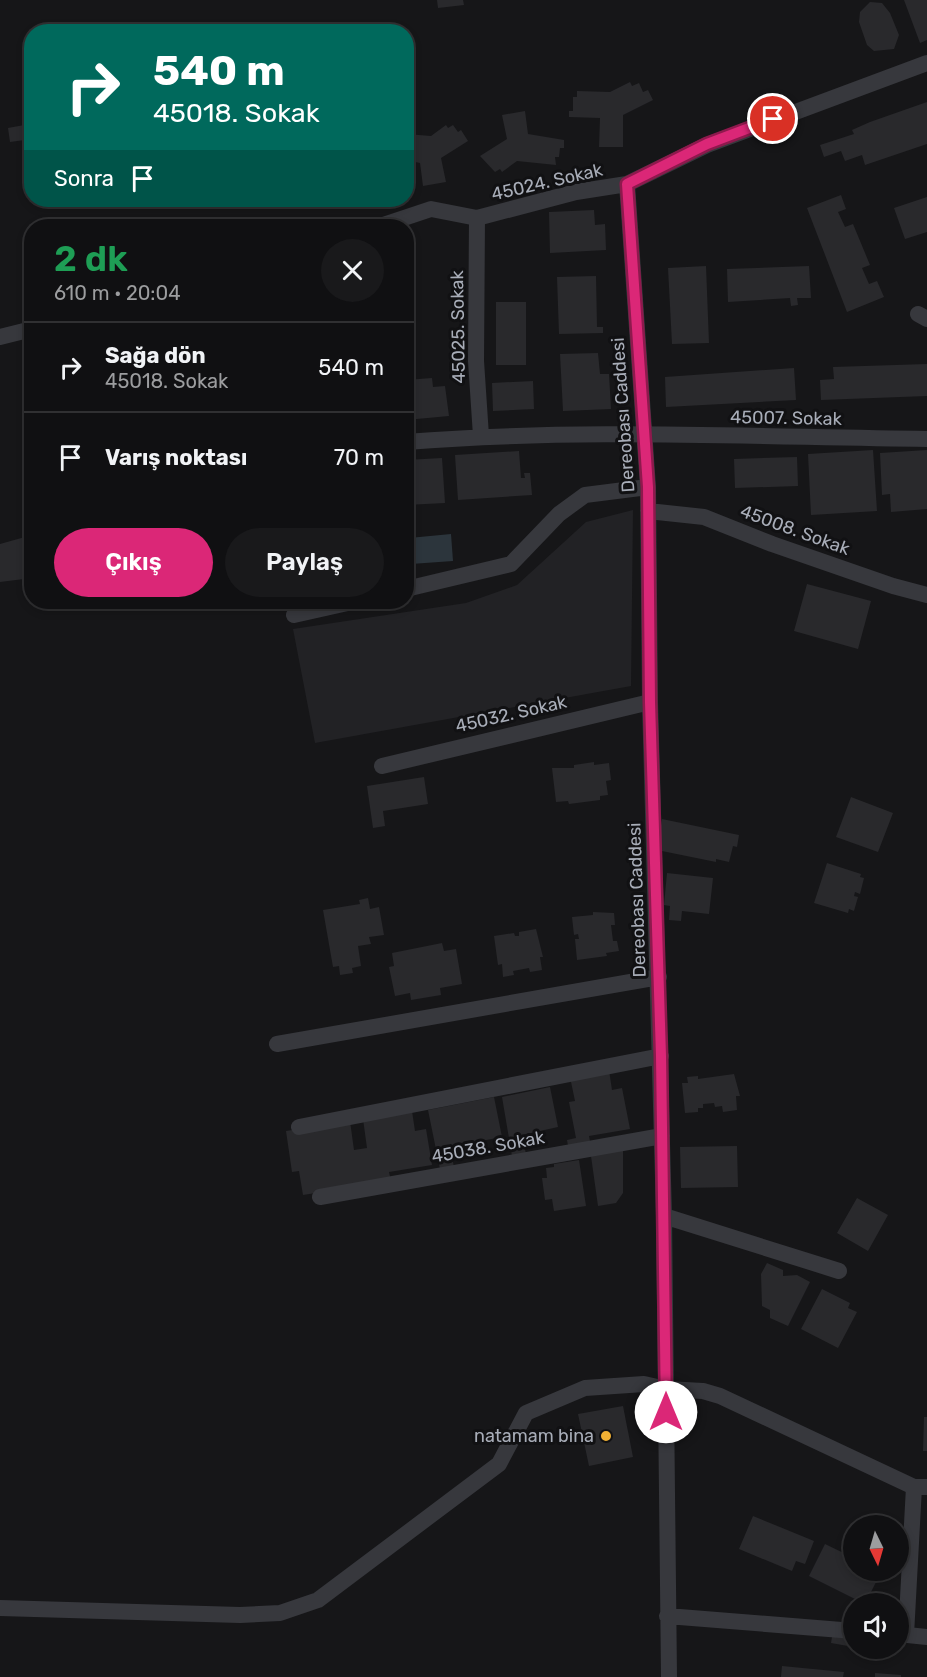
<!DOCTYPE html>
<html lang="tr">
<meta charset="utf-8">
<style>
:root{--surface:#101012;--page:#19191b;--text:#f1f3f6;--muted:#9c9d9f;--line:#303032;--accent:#db2777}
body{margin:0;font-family:Rubik,sans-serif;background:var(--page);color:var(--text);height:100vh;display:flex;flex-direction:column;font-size:22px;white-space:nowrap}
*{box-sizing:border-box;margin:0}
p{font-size:20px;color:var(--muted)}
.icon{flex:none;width:33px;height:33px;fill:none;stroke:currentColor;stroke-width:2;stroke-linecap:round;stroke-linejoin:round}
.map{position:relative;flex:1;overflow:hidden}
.details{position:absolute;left:24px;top:219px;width:390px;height:390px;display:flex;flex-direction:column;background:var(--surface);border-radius:24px;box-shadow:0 3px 9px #0003,0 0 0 2px var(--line)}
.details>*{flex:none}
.hud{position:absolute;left:24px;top:24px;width:390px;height:183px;border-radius:24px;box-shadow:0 3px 9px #0003,0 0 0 2px var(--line);background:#00695c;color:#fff;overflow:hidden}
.needle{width:39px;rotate:175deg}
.tools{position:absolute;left:843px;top:1515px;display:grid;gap:12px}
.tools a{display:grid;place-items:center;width:66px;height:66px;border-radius:50%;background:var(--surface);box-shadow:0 3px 9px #0003,0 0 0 2px var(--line);font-size:30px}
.pin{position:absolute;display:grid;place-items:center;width:51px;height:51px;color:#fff;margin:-26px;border:3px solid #fff;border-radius:50%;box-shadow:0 2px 6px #0007}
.me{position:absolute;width:66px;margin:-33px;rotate:0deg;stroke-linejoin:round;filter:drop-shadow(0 0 4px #0008)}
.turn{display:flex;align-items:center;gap:21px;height:126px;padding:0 30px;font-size:27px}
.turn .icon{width:78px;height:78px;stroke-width:2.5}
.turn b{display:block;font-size:42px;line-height:51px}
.then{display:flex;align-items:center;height:57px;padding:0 30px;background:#0003;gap:12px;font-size:22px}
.round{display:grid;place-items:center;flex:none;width:63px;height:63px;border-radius:32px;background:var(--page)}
.summary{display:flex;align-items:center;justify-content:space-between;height:102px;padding:0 30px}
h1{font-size:36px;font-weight:600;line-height:45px;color:#1e9e55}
.cta{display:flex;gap:12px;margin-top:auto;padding:12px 30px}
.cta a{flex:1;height:69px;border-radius:36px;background:var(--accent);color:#fff;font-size:24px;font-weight:600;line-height:69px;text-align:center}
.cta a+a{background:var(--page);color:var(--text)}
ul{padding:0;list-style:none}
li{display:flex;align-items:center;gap:18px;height:90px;padding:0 30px;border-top:2px solid var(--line)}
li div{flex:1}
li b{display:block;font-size:22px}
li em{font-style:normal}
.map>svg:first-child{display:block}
.built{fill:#222225}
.water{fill:#2c353c}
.building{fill:#29292c}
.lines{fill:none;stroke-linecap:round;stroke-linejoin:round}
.minor{stroke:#37383d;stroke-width:16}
.route-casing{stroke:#8e194d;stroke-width:15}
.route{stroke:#db2777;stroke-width:10}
.poi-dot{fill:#f2b134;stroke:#111113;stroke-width:2}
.labels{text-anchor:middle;stroke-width:6;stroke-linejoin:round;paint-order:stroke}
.street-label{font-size:18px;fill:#a8adb8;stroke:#111113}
.poi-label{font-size:18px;fill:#a8adb8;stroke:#111113;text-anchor:end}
</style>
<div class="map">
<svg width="927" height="1677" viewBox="0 0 927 1677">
<rect width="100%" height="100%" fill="#161618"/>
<!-- built -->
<path class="built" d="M633,510L631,686L315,743L293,629L466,603L517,585L586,522Z"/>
<!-- water -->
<path class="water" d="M451,534L453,561L411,564L409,538Z"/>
<!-- building -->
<path class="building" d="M437,0H463L464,5L438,8Z
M904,0H927V40L920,43Z
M870,2L882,3L890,13L899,35L894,49L874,51L867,45L859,22L860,12Z
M630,82L632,86L639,83L643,92L648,90L653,100L623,115V147H599L600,118L569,117V111H573V97H577V91L610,92Z
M927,102V144L865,165L862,155L845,161L841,151L824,157L820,145L854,134L852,130L870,122Z
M525,111L528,134L564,140V148H560L559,157H555L556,165L517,161L502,172L500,169L495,172L480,156L507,139L502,115Z
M30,124L32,139L10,142L8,128Z
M446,125L448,128L453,125L458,132L461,130L468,141L441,158L446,182L423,186L420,163L406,160V134L431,136Z
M841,195L846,209L838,212L845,227L853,224L870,265L862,268L869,284L877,281L884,297L847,312L807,208Z
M927,197V232L905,239L894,208Z
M594,210L595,225L605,224L606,250L550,253L549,212Z
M706,266L709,343L672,344L668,268Z
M809,266L811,298H797L798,305L791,306L790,298L728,302L727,269Z
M596,276L597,327H603V333L559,334L557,277Z
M496,302H526V365H496Z
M598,353L600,374H609L611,409L563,411L560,354Z
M927,364V396L821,400L820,380L834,379L833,367Z
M794,368L796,400L666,407L665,377Z
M432,378L433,387L445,386L449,416L406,420V380Z
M533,381L534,409L493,411L492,383Z
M873,450L877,511L811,515L808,454Z
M927,450V509L891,512L890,494L882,495L880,453Z
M519,451L521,478H525L524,473H530L532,495L458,500L455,455Z
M797,457L798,486L735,488L734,459Z
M442,458L445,503L406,505V460Z
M25,537H32V578L0,582V544Z
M807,584L871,601L858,649L794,631Z
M594,762V765L609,763L611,780L606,781L608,795L600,796V800L569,804L568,801L556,802L552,768H574V765Z
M424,777L428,804L383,811L385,826L373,828L367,786Z
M851,797L893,813L878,852L836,837Z
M662,819L739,835L737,847L733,846L729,862L716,859V862L657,850Z
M827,863L861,874L860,877L864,878L860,894L855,892L854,896L858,897L854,911L849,909L848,913L814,903Z
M667,873L713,878L709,914L682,911L681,921L669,920L670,906L664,905Z
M368,898L370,909L379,907L384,935L369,937L371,944L358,946L361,966L352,968L353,973L340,975L339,966L333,967L323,910L360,904L359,900Z
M593,912L614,913L615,925H611L613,941H617L619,951L606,953L607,956L577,960L575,939H579L578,934L574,935L572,917L593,915Z
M536,929L543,957H540L542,970L530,972L529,968L513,971L514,975L503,977L502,964L498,965L494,936L514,933L515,936H519V932Z
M442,943L444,951L456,949L462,984L440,988L441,995L411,1000L410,993L395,996L389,967L394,966L392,953Z
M609,1070L612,1090L622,1088L630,1129L589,1136L591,1147L569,1151L567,1140L576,1138L569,1102L575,1101L570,1077Z
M734,1074L740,1096H736L737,1110L723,1112L722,1106L715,1107L714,1103L703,1104V1108H698V1112L685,1113L682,1083H688L687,1077L698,1076V1079Z
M550,1087L558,1127L522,1135L527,1159L513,1162L502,1097Z
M494,1097L502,1137L450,1147L455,1172L441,1174L428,1110Z
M412,1111L415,1131L426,1129L432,1165L389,1172L391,1181L303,1195L299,1171L292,1172L286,1131L350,1121L354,1150L367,1148L363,1119Z
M623,1144V1193L616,1203L598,1206L590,1149Z
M737,1146L738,1187L681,1188L680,1147Z
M579,1160L586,1206L554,1211L552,1199L545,1200L542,1178H547L546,1168L554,1167V1164Z
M857,1198L888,1215L868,1251L837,1233Z
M767,1263L783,1270V1276L797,1275L810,1282L788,1326L770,1318V1310L762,1306L761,1274Z
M822,1289L850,1303L848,1308L857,1312L838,1348L801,1329Z
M623,1406L633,1457L589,1466L578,1414Z
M924,1417H927V1451H923Z
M753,1516L814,1541L805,1564L796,1561L792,1571L739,1549Z
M825,1544L854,1558V1570L881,1572L865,1604L809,1576Z
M833,1631L850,1634L848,1646L831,1643Z
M782,1666L844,1672L843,1677H781Z
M875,1673L901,1675V1677H875Z"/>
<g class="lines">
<!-- minor -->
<path class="minor" d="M627,184L648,487L650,702L664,1216L669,1677
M477,218L476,361L481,436
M380,226L431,209L477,218L576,192L627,184L707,145L927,63
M918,314L927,319
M0,337L32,329
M406,442C579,428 754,437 927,439
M648,511L704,517L772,544L893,586L927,595
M406,589L511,564L559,514L585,495L648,487
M294,615L352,602
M382,766L650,702
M277,1044L659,977
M299,1127L661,1056
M320,1197L662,1136
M664,1216L839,1271
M0,1608L240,1615L280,1613L318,1600L499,1464L526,1413L585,1388L644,1384L666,1389L703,1391L720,1396L914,1487
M667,1616L854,1631
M898,1634L927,1637
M906,1635L914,1487H927"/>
</g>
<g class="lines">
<defs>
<path id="route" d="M666,1412L661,1056L650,702L648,487L627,184L707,144L773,119"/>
</defs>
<!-- route casing -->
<use href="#route" class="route-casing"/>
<!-- route -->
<use href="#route" class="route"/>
</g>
<!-- markers -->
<circle class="poi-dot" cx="606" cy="1436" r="6"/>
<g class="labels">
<!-- street labels -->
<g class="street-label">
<text transform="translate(547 182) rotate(-13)" y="6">45024. Sokak</text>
<text transform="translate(458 327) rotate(-91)" y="6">45025. Sokak</text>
<text transform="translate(623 415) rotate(-94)" y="6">Dereobası Caddesi</text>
<text transform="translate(786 418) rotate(1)" y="6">45007. Sokak</text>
<text transform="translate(795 530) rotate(20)" y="6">45008. Sokak</text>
<text transform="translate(511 714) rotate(-13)" y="6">45032. Sokak</text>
<text transform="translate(637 900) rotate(-92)" y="6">Dereobası Caddesi</text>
<text transform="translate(488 1147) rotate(-10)" y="6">45038. Sokak</text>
</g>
<!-- poi labels -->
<g class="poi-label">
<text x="594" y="1442">natamam bina</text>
</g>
</g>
</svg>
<div class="tools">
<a><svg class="needle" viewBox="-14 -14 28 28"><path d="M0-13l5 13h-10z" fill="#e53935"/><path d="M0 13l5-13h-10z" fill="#9c9d9f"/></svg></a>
<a><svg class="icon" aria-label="sound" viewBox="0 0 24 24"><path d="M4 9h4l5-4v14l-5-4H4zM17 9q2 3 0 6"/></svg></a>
</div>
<div class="pin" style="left:773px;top:119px;background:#d93025"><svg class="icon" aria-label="arrive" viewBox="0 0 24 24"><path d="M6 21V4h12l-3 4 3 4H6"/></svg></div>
<svg class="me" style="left:666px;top:1412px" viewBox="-20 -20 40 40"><circle r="19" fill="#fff"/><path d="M0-13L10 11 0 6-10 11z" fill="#db2777"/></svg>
<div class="hud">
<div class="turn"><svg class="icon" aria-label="right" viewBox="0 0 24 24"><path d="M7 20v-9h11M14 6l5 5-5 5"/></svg><div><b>540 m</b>45018. Sokak</div></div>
<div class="then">Sonra<svg class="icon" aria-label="arrive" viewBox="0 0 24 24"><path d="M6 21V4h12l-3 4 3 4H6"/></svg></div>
</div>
<section class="details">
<div class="summary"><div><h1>2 dk</h1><p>610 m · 20:04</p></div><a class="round"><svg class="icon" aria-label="close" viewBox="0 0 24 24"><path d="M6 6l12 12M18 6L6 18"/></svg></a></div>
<ul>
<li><svg class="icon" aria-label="right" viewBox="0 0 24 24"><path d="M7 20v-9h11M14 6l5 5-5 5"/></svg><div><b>Sağa dön</b><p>45018. Sokak</p></div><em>540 m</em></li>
<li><svg class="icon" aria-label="arrive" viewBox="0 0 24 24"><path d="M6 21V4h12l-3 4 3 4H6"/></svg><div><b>Varış noktası</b></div><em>70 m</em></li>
</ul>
<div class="cta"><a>Çıkış</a><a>Paylaş</a></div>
</section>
</div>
